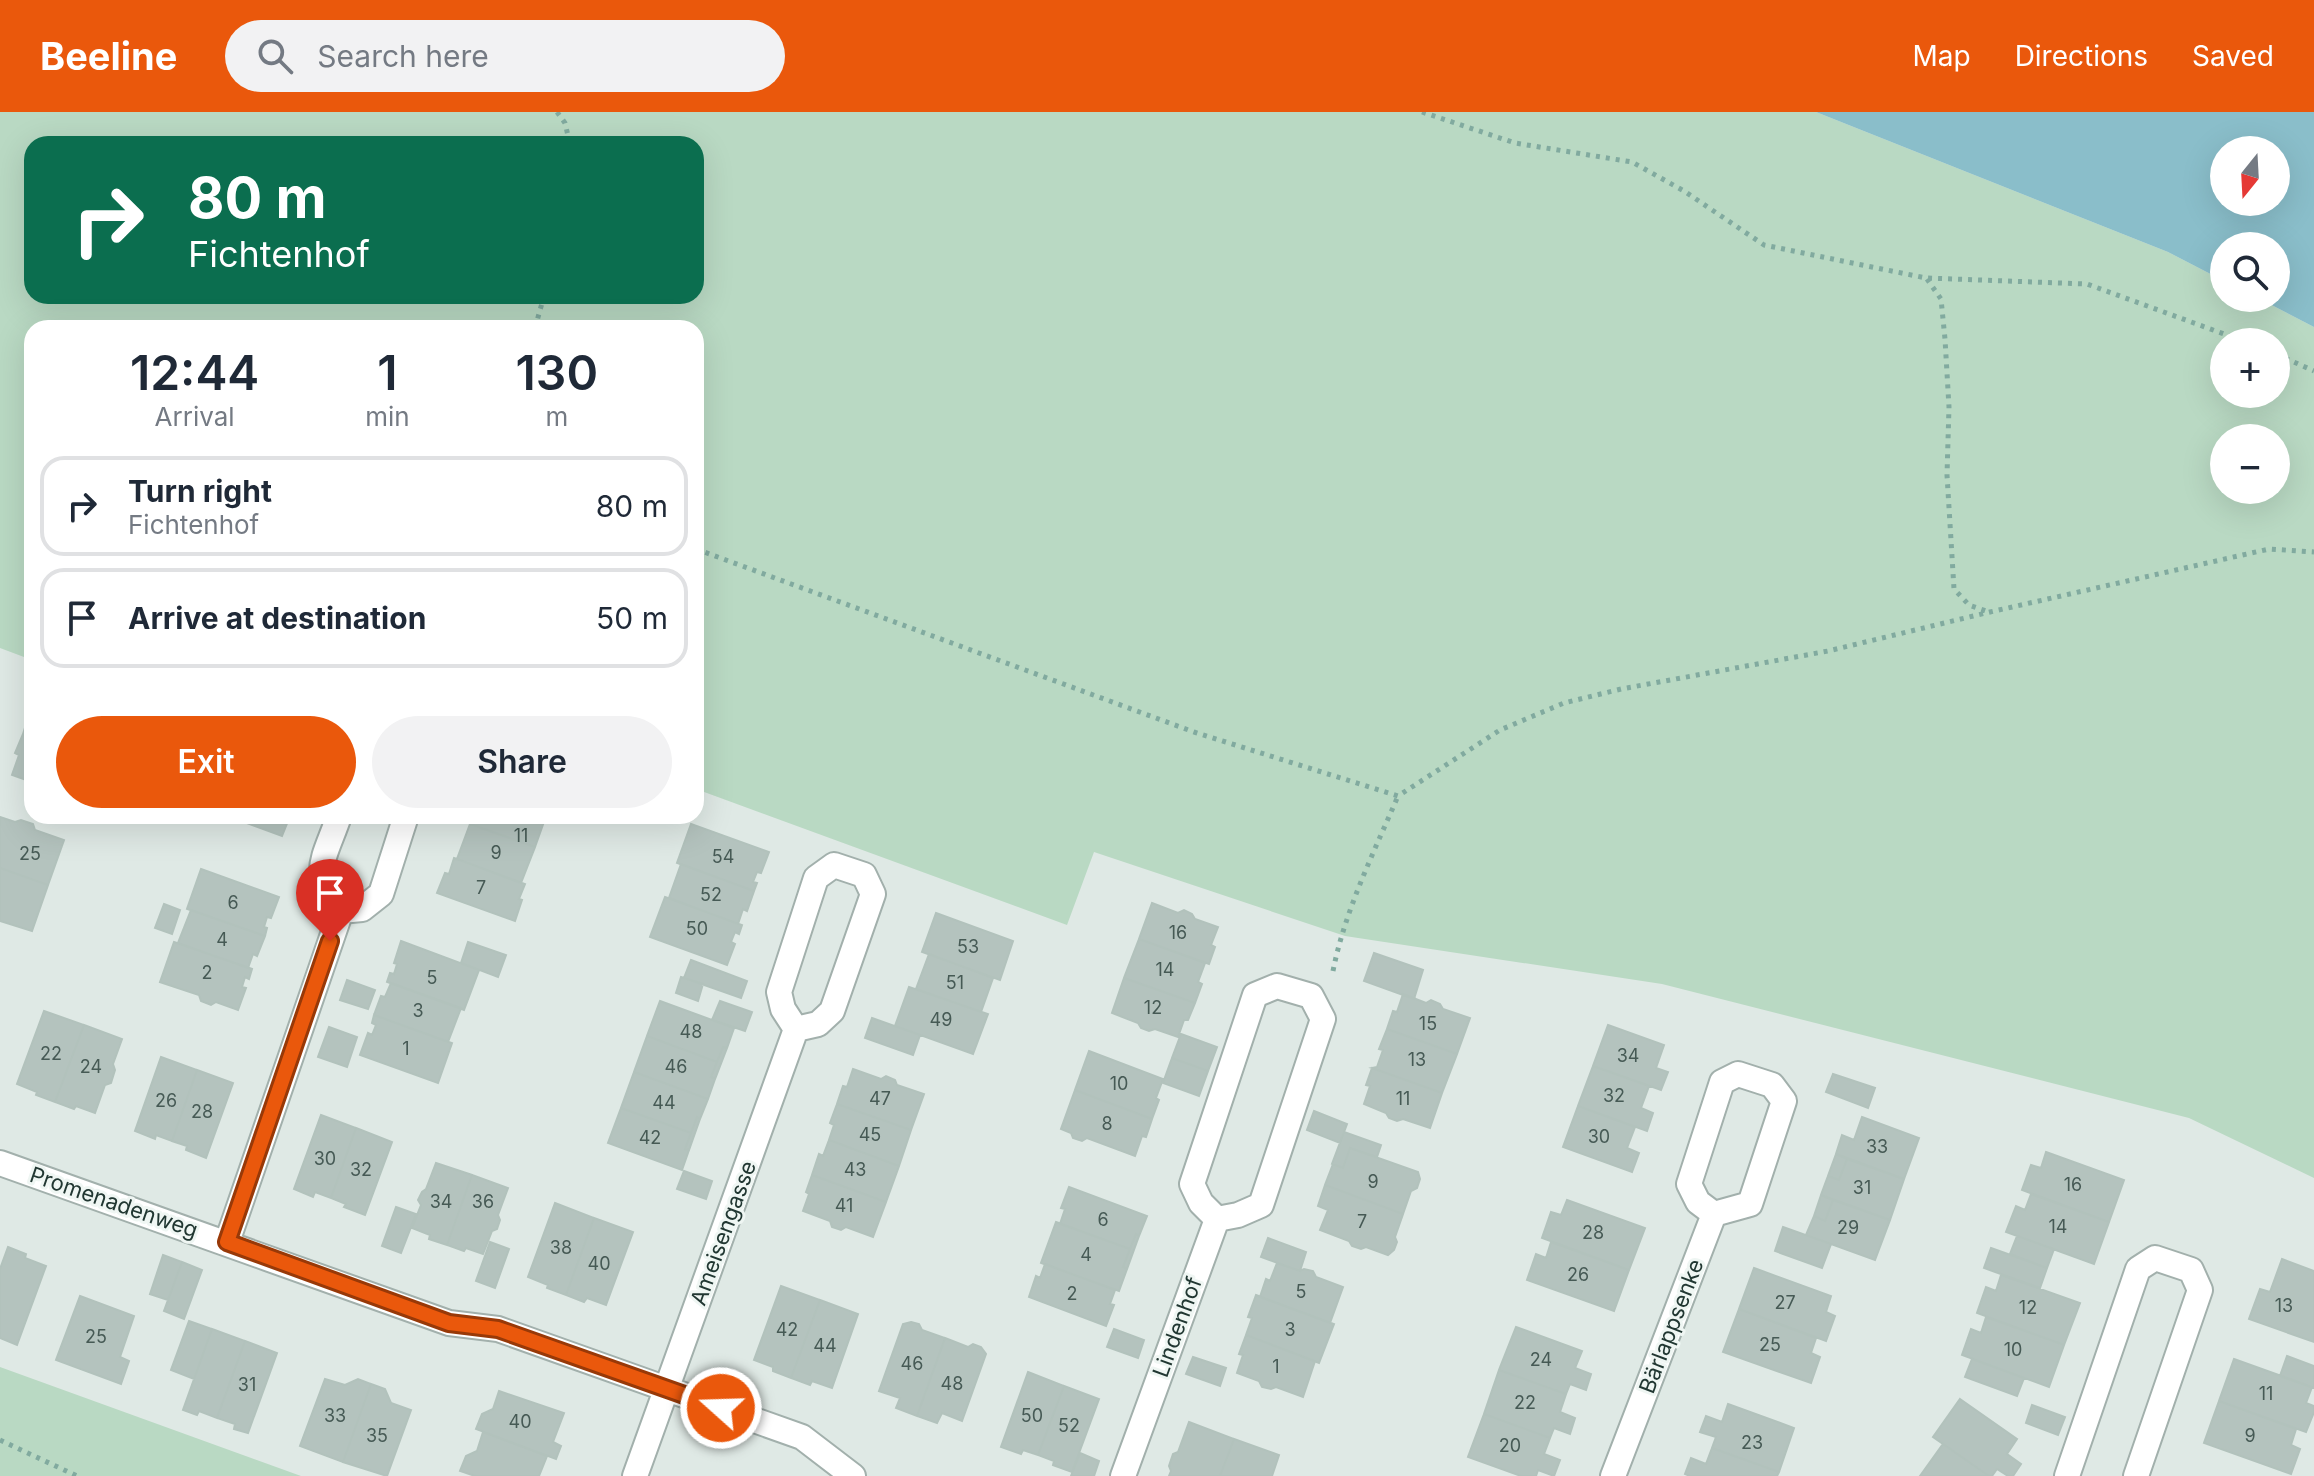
<!DOCTYPE html>
<meta charset="utf-8">
<style>
:root{--surface:#fff;--page:#f2f2f3;--text:#1f2937;--muted:#747a83;--line:#e0e1e3;--accent:#ea580c}
body{margin:0;font-family:Inter,sans-serif;background:var(--page);color:var(--text);height:100vh;display:flex;flex-direction:column;font-size:30px;white-space:nowrap}
*{box-sizing:border-box;margin:0}
p{font-size:26px;color:var(--muted)}
.icon{flex:none;width:44px;height:44px;fill:none;stroke:currentColor;stroke-width:2;stroke-linecap:round;stroke-linejoin:round}
.map{position:relative;flex:1;overflow:hidden}
.panel{position:absolute;left:24px;top:208px;width:680px;height:504px;display:flex;flex-direction:column;background:var(--surface);border-radius:24px;box-shadow:0 8px 32px #0002}
.panel>*{flex:none}
.banner{position:absolute;left:24px;top:24px;width:680px;height:168px;border-radius:24px;box-shadow:0 8px 32px #0002;background:#0b6e4f;color:#fff;overflow:hidden}
.needle{width:52px;rotate:198deg}
.fabs{position:absolute;left:2210px;top:24px;display:grid;gap:16px}
.fabs a{display:grid;place-items:center;width:80px;height:80px;border-radius:50%;background:var(--surface);box-shadow:0 8px 32px #0002;font-size:40px}
.pin{position:absolute;display:grid;place-items:center;width:68px;height:68px;color:#fff;margin:-82px -34px;border-radius:50% 50% 50% 0;rotate:-45deg;box-shadow:0 0 8px #0007}
.pin .icon{rotate:45deg}
.me{position:absolute;width:88px;margin:-44px;rotate:290deg;stroke-linejoin:round;filter:drop-shadow(0 0 6px #0008)}
.turn{display:flex;align-items:center;gap:28px;height:168px;padding:0 32px;font-size:36px}
.turn .icon{width:104px;height:104px;stroke-width:2.5}
.turn b{display:block;font-size:56px;line-height:68px}
.eta{display:flex;justify-content:space-evenly;align-items:center;height:136px;text-align:center}
.eta b{font-size:48px;font-weight:600;line-height:56px}
.action{display:flex;gap:16px;margin-top:auto;padding:16px 32px}
.action a{flex:1;height:92px;border-radius:48px;background:var(--accent);color:#fff;font-size:32px;font-weight:600;line-height:92px;text-align:center}
.action a+a{background:var(--page);color:var(--text)}
ul{padding:0;list-style:none}
li{display:flex;align-items:center;gap:24px;height:100px;margin:0 16px 12px;padding:0 16px;border:4px solid var(--line);border-radius:24px}
li div{flex:1}
li b{display:block;font-size:30px}
li em{font-style:normal}
header{display:flex;align-items:center;gap:48px;box-sizing:border-box;height:112px;padding:0 40px;background:var(--accent);color:#fff}
header strong{font-size:38px}
nav{display:flex;gap:44px;margin-inline-start:auto;font-size:28px}
.search{width:560px;height:72px;background:var(--page);display:flex;align-items:center;gap:20px;box-sizing:border-box;padding:0 28px;border-radius:44px;color:var(--muted);font-size:30px}
.map>svg:first-child{display:block}
.green{fill:#b9d9c3;fill-rule:evenodd}
.water{fill:#8abeca;fill-rule:evenodd}
.building{fill:#b4c3be;stroke:#b2c2bc;stroke-width:2}
.lines{fill:none;stroke-linecap:round;stroke-linejoin:round}
.minor-casing{stroke:#a2b0ac;stroke-width:28}
.path{stroke:#81aa9f;stroke-width:5;stroke-dasharray:4 6;stroke-linecap:butt}
.minor{stroke:#fff;stroke-width:24}
.route-casing{stroke:#983908;stroke-width:20}
.route{stroke:#ea580c;stroke-width:14}
.labels{text-anchor:middle;stroke-width:6;stroke-linejoin:round;paint-order:stroke}
.number-label{font-size:18px;fill:#465a55}
.street-label{font-size:22px;fill:#213732;stroke:#eff6f3}
</style>
<header>
<strong>Beeline</strong>
<div class="search"><svg class="icon" aria-label="search" viewBox="0 0 24 24"><circle cx="10" cy="10" r="6"/><path d="M15 15l6 6"/></svg>Search here</div>
<nav><a>Map</a><a>Directions</a><a>Saved</a></nav>
</header>
<div class="map">
<svg width="2314" height="1364" viewBox="0 0 2314 1364">
<rect width="100%" height="100%" fill="#dfe9e5"/>
<!-- green -->
<path class="green" d="M0,0H1816L2168,140L2224,169V186H2258L2314,215V1066L2189,1006L1662,872L1345,824L1094,740L1067,813L696,677V216H32V548L0,536ZM32,32H696V184H32ZM2224,230H2276V282H2224ZM2224,326H2276V378H2224Z
M0,1255L301,1364H0Z"/>
<!-- water -->
<path class="water" d="M1816,0H2314V215L2258,186H2276V134H2224V169L2168,140ZM2224,38H2276V90H2224Z"/>
<!-- building -->
<path class="building" d="M29,603L32,604V625L23,622Z
M23,622L32,625V670L12,663L19,643L15,641Z
M228,704H290L282,724Z
M473,704H546L535,735L470,712Z
M0,705L15,710L21,708L33,712L35,718L64,728L48,773L0,756Z
M470,712L535,735L521,771L457,747Z
M691,712L769,740L761,761L757,760L753,770L757,771L754,779L677,751Z
M454,746L525,772L519,787L522,788L515,809L437,781L445,761L449,762Z
M681,752L754,779L747,799L743,797L738,812L669,786Z
M0,756L48,773L32,819L0,809Z
M201,757L279,785L271,806L267,805L264,815L267,816L265,824L187,797Z
M665,785L742,813L739,822L735,820L731,830L735,832L727,853L650,825Z
M1152,791L1178,801L1184,798L1192,802L1195,807L1218,815L1211,833L1215,835L1209,852L1139,827Z
M164,792L180,798L172,822L155,816Z
M191,798L265,824L257,844L253,842L248,856L178,831Z
M936,801L1013,829L1000,868L922,840Z
M1139,827L1205,851L1198,870L1202,872L1195,891L1124,866Z
M401,829L479,858L464,898L387,870L390,861L394,862L397,852L394,851Z
M174,830L252,857L249,867L245,865L242,875L246,876L238,898L216,890L211,893L201,889L199,883L160,870Z
M468,830L506,843L498,865L461,851Z
M1374,841L1423,858L1414,887L1364,869Z
M929,842L993,866L981,900L916,877Z
M691,848L747,869L741,886L684,866Z
M681,865L703,872L698,889L676,881Z
M1124,866L1195,891L1188,908H1184L1178,925L1155,917L1149,919L1141,916L1138,911L1112,901Z
M347,868L375,878L368,897L340,888Z
M391,871L461,896L448,930L374,903L381,884L385,885Z
M909,875L988,902L973,942L895,914Z
M1403,882L1426,891L1431,888L1440,892L1443,897L1470,906L1457,942L1387,917L1393,899L1397,900Z
M660,889L734,916L727,936L723,935L717,950L647,924Z
M720,889L752,900L745,919L712,908Z
M44,899L84,913L55,990L36,983L37,980L17,972Z
M374,903L452,931L438,971L360,943L368,921L372,923L376,913L372,911Z
M872,906L920,923L913,943L865,926Z
M84,913L122,927L113,952L115,958L111,971L105,973L95,1001L76,994L74,997L55,990Z
M1608,913L1664,933L1656,956L1668,960L1661,978L1593,954Z
M329,915L357,925L347,955L318,945Z
M1387,917L1457,942L1442,981L1372,956L1377,955L1383,938L1379,937Z
M1181,922L1217,935L1208,959L1172,946Z
M647,924L717,950L711,965L715,967L708,987L634,960Z
M723,935L727,936L715,967L711,965Z
M1089,939L1163,967L1156,986L1159,988L1152,1007L1075,978Z
M161,945L197,958L172,1029L156,1023L155,1027L135,1019Z
M1172,946L1208,959L1199,984L1163,971Z
M1593,954L1649,974L1641,996L1653,1001L1647,1019L1578,994Z
M1372,956L1442,981L1430,1016L1403,1007L1397,1009L1389,1006L1386,1001L1364,992L1370,974L1366,973Z
M853,957L881,967L886,964L895,968L897,973L924,982L911,1018L837,992L843,974L847,975Z
M197,958L233,971L206,1046L186,1038L187,1034L172,1029Z
M634,960L708,987L700,1007L697,1005L691,1021L621,996Z
M1833,962L1875,976L1868,996L1826,980Z
M1075,978L1152,1007L1146,1025L1142,1024L1135,1044L1087,1026L1082,1029L1073,1026L1071,1021L1061,1017Z
M837,992L911,1018L899,1054L829,1028L834,1013L830,1011Z
M1578,994L1635,1015L1627,1036L1639,1041L1632,1060L1563,1035Z
M621,996L691,1021L685,1037L689,1038L682,1058L608,1031Z
M1314,999L1347,1012L1340,1031L1307,1018Z
M321,1003L356,1016L331,1086L315,1080L313,1085L294,1077Z
M697,1005L700,1007L689,1038L685,1037Z
M1862,1005L1919,1026L1904,1067L1836,1042L1842,1023L1854,1028Z
M356,1016L392,1030L365,1103L344,1095L346,1092L331,1086Z
M1344,1020L1381,1033L1377,1045L1350,1036L1343,1056L1332,1052Z
M829,1028L899,1054L886,1090L812,1063L819,1042L823,1044Z
M1350,1036L1418,1060L1420,1067L1417,1076L1411,1079L1403,1102L1325,1073L1333,1052L1343,1056Z
M2046,1040L2124,1068L2109,1110L2022,1078L2031,1053L2041,1056Z
M1836,1042L1847,1047L1839,1068L1828,1064Z
M1847,1047L1904,1067L1890,1108L1821,1083L1828,1064L1839,1068Z
M436,1051L472,1063L447,1133L429,1127L430,1123L412,1116L421,1093L418,1088L422,1080L426,1077Z
M684,1059L712,1069L706,1087L677,1077Z
M472,1063L508,1076L498,1103L500,1108L497,1117L492,1119L483,1142L466,1136L464,1139L447,1133Z
M812,1063L886,1090L873,1125L846,1115L841,1118L832,1115L830,1109L803,1099L809,1082L806,1080Z
M1325,1073L1403,1102L1395,1125L1397,1130L1394,1138L1388,1143L1366,1135L1361,1137L1352,1134L1349,1129L1320,1118L1328,1098L1318,1094Z
M1069,1075L1147,1104L1139,1124L1136,1122L1130,1137L1060,1112L1065,1097L1061,1096Z
M2031,1082L2109,1110L2094,1152L2006,1120L2016,1094L2025,1098Z
M1821,1083L1833,1088L1825,1109L1814,1104Z
M1567,1088L1645,1116L1629,1158L1542,1126L1551,1100L1561,1103Z
M1833,1088L1890,1108L1875,1148L1806,1123L1814,1104L1825,1109Z
M555,1091L594,1106L566,1183L547,1176L548,1173L528,1165Z
M396,1095L416,1102L401,1141L382,1134Z
M594,1106L633,1120L606,1193L587,1186L584,1190L566,1183Z
M1056,1110L1130,1137L1123,1155L1127,1157L1119,1179L1041,1151Z
M1783,1115L1831,1132L1822,1156L1775,1139Z
M1136,1122L1139,1124L1127,1157L1123,1155Z
M2017,1124L2054,1137L2047,1156L2010,1142Z
M1268,1126L1306,1140L1300,1159L1261,1145Z
M490,1130L509,1137L495,1176L476,1169Z
M1551,1130L1629,1158L1614,1199L1527,1168L1536,1142L1546,1146Z
M8,1135L26,1142L25,1146L46,1154L17,1233L0,1226V1157Z
M1991,1136L2047,1156L2040,1176L1984,1156Z
M163,1143L182,1150L168,1188L150,1182Z
M2282,1147L2314,1159V1230L2249,1207L2260,1177L2270,1180Z
M182,1150L202,1158L184,1207L164,1199Z
M1277,1151L1300,1159L1304,1157L1313,1159L1316,1165L1343,1175L1330,1211L1260,1185L1266,1167L1270,1169Z
M1045,1152L1115,1178L1110,1192L1114,1193L1106,1214L1029,1185L1036,1164L1040,1166Z
M1754,1156L1831,1184L1826,1200L1835,1204L1826,1229L1739,1197Z
M2001,1163L2080,1191L2064,1233L1977,1201L1986,1175L1996,1179Z
M781,1174L820,1188L791,1266L773,1259V1255L754,1248Z
M1256,1183L1334,1212L1319,1251L1246,1223L1252,1206L1248,1205Z
M80,1184L134,1204L120,1245L129,1249L121,1272L56,1248Z
M820,1188L858,1202L832,1276L812,1269L810,1273L791,1266Z
M1739,1197L1816,1226L1811,1241L1820,1245L1811,1271L1723,1240Z
M1986,1205L2064,1233L2049,1275L1962,1243L1971,1217L1981,1221Z
M189,1209L212,1217L194,1267L171,1258Z
M911,1210L919,1212L922,1218L945,1226L917,1304L896,1296L900,1286L879,1279L903,1212Z
M1516,1215L1582,1239L1575,1256L1591,1262L1586,1278L1570,1272L1566,1282L1499,1258Z
M212,1217L245,1229L217,1306L199,1299L197,1303L183,1298Z
M1114,1217L1144,1228L1138,1246L1107,1235Z
M1246,1223L1315,1249L1303,1285L1276,1275L1271,1277L1262,1275L1259,1269L1237,1261L1243,1243L1239,1242Z
M945,1226L968,1235L973,1232L981,1235L986,1242L962,1309L942,1301L937,1311L917,1304Z
M245,1229L277,1241L248,1321L234,1317L235,1312L217,1306Z
M2287,1244L2314,1254V1276L2280,1264Z
M1193,1245L1226,1256L1220,1274L1186,1262Z
M1972,1247L2024,1266L2017,1284L1965,1265Z
M2234,1247L2312,1275L2306,1291L2314,1294V1300L2306,1320L2219,1289Z
M1499,1258L1566,1282L1560,1300L1575,1306L1570,1322L1554,1316L1550,1326L1484,1302Z
M1028,1260L1064,1274L1038,1343L1023,1338L1021,1342L1001,1335Z
M325,1267L345,1273L358,1267L371,1272L343,1350L300,1334Z
M371,1272L385,1277L391,1291L411,1298L387,1364L343,1350Z
M1064,1274L1099,1287L1072,1360L1053,1353L1054,1349L1038,1343Z
M499,1279L564,1301L553,1330L561,1334L556,1347L476,1317L482,1302L493,1297Z
M1960,1287L2017,1327L2007,1342L2021,1352L2013,1364H2008L1997,1357L1992,1364H1989L1933,1325Z
M2219,1289L2296,1317L2291,1333L2300,1337L2291,1362L2204,1331Z
M1728,1292L1794,1316L1779,1360L1712,1336L1716,1325L1700,1320L1706,1304L1722,1310Z
M2032,1293L2065,1305L2058,1323L2026,1311Z
M1484,1302L1550,1326L1544,1342L1560,1348L1554,1364L1538,1358L1536,1364H1521L1468,1345Z
M1189,1310L1234,1327L1220,1364H1169L1171,1359L1169,1354L1173,1342L1178,1340Z
M483,1320L547,1344L539,1364H475L460,1359L466,1344L477,1339Z
M1234,1327L1279,1343L1272,1364H1220Z
M1943,1332L1989,1364H1920Z
M1712,1336L1779,1360L1777,1364H1690L1685,1362L1691,1346L1706,1352Z
M1080,1341L1099,1349L1094,1364H1071Z"/>
<g class="lines">
<defs>
<path id="minor" d="M341,799L362,797L381,782L406,704
M0,1051L449,1211L498,1217L802,1325L853,1364
M227,1130L341,799C308,761 325,746 339,704
M635,1364L796,917L783,897L779,880L816,766L834,753L864,763L873,782L832,899L818,912L796,917
M1123,1364L1217,1107L1201,1091L1192,1072L1255,883L1277,874L1311,884L1323,907L1261,1093L1238,1103L1217,1107
M1613,1364L1714,1102L1698,1090L1689,1072L1722,970L1738,962L1772,973L1784,989L1750,1092L1714,1102
M2067,1364L2138,1157L2155,1146L2191,1158L2200,1178L2136,1364"/>
</defs>
<!-- minor casing -->
<use href="#minor" class="minor-casing"/>
<!-- path -->
<path class="path" d="M557,0L565,11L570,32
M1422,0L1515,31L1632,50L1684,79L1764,133L1926,166L2087,172L2246,230
M1927,167L1941,187L1945,227L1949,295L1947,363L1954,477L1969,493L1989,500
M535,216L544,184
M2276,242L2314,259
M696,437L1194,620L1398,684L1500,618L1564,591L1621,577L1828,539L1990,500L2269,437L2314,440
M1333,859C1345,798 1374,740 1398,684
M0,1328L77,1364"/>
<!-- minor -->
<use href="#minor" class="minor"/>
</g>
<g class="lines">
<defs>
<path id="route" d="M330,829L227,1130L449,1211L498,1217L721,1296"/>
</defs>
<!-- route casing -->
<use href="#route" class="route-casing"/>
<!-- route -->
<use href="#route" class="route"/>
</g>
<g class="labels">
<!-- number labels -->
<g class="number-label">
<text x="521" y="730">11</text>
<text x="496" y="747">9</text>
<text x="30" y="748">25</text>
<text x="723" y="751">54</text>
<text x="481" y="782">7</text>
<text x="711" y="789">52</text>
<text x="233" y="797">6</text>
<text x="697" y="823">50</text>
<text x="1178" y="827">16</text>
<text x="222" y="834">4</text>
<text x="968" y="841">53</text>
<text x="1165" y="864">14</text>
<text x="207" y="867">2</text>
<text x="432" y="872">5</text>
<text x="955" y="877">51</text>
<text x="1153" y="902">12</text>
<text x="418" y="905">3</text>
<text x="941" y="914">49</text>
<text x="1428" y="918">15</text>
<text x="691" y="926">48</text>
<text x="406" y="943">1</text>
<text x="51" y="948">22</text>
<text x="1628" y="950">34</text>
<text x="1417" y="954">13</text>
<text x="91" y="961">24</text>
<text x="676" y="961">46</text>
<text x="1119" y="978">10</text>
<text x="1614" y="990">32</text>
<text x="880" y="993">47</text>
<text x="1403" y="993">11</text>
<text x="166" y="995">26</text>
<text x="664" y="997">44</text>
<text x="202" y="1006">28</text>
<text x="1107" y="1018">8</text>
<text x="870" y="1029">45</text>
<text x="1599" y="1031">30</text>
<text x="650" y="1032">42</text>
<text x="1877" y="1041">33</text>
<text x="325" y="1053">30</text>
<text x="361" y="1064">32</text>
<text x="855" y="1064">43</text>
<text x="1373" y="1076">9</text>
<text x="2073" y="1079">16</text>
<text x="1862" y="1082">31</text>
<text x="441" y="1096">34</text>
<text x="483" y="1096">36</text>
<text x="844" y="1100">41</text>
<text x="1103" y="1114">6</text>
<text x="1362" y="1116">7</text>
<text x="2058" y="1121">14</text>
<text x="1848" y="1122">29</text>
<text x="1593" y="1127">28</text>
<text x="561" y="1142">38</text>
<text x="1086" y="1149">4</text>
<text x="599" y="1158">40</text>
<text x="1578" y="1169">26</text>
<text x="1301" y="1186">5</text>
<text x="1072" y="1188">2</text>
<text x="1785" y="1197">27</text>
<text x="2284" y="1200">13</text>
<text x="2028" y="1202">12</text>
<text x="787" y="1224">42</text>
<text x="1290" y="1224">3</text>
<text x="96" y="1231">25</text>
<text x="1770" y="1239">25</text>
<text x="825" y="1240">44</text>
<text x="2013" y="1244">10</text>
<text x="1541" y="1254">24</text>
<text x="912" y="1258">46</text>
<text x="1276" y="1261">1</text>
<text x="952" y="1278">48</text>
<text x="247" y="1279">31</text>
<text x="2266" y="1288">11</text>
<text x="1525" y="1297">22</text>
<text x="335" y="1310">33</text>
<text x="1032" y="1310">50</text>
<text x="520" y="1316">40</text>
<text x="1069" y="1320">52</text>
<text x="377" y="1330">35</text>
<text x="2250" y="1330">9</text>
<text x="1752" y="1337">23</text>
<text x="1510" y="1340">20</text>
</g>
<!-- street labels -->
<g class="street-label">
<text transform="translate(114 1090) rotate(19)" y="8">Promenadenweg</text>
<text transform="translate(723 1121) rotate(-70)" y="8">Ameisengasse</text>
<text transform="translate(1671 1214) rotate(-69)" y="8">Bärlappsenke</text>
<text transform="translate(1177 1215) rotate(-70)" y="8">Lindenhof</text>
</g>
</g>
</svg>
<div class="fabs">
<a><svg class="needle" viewBox="-14 -14 28 28"><path d="M0-13l5 13h-10z" fill="#e53935"/><path d="M0 13l5-13h-10z" fill="#747a83"/></svg></a>
<a><svg class="icon" aria-label="search" viewBox="0 0 24 24"><circle cx="10" cy="10" r="6"/><path d="M15 15l6 6"/></svg></a>
<a>+</a>
<a>−</a>
</div>
<div class="pin" style="left:330px;top:829px;background:#d93025"><svg class="icon" aria-label="arrive" viewBox="0 0 24 24"><path d="M6 21V4h12l-3 4 3 4H6"/></svg></div>
<svg class="me" style="left:721px;top:1296px" viewBox="-20 -20 40 40"><circle r="17" fill="#ea580c" stroke="#fff" stroke-width="3"/><path d="M0-11L8 9 0 5-8 9z" fill="#fff"/></svg>
<div class="banner">
<div class="turn"><svg class="icon" aria-label="right" viewBox="0 0 24 24"><path d="M7 20v-9h11M14 6l5 5-5 5"/></svg><div><b>80 m</b>Fichtenhof</div></div>
</div>
<section class="panel">
<div class="eta">
<div><b>12:44</b><p>Arrival</p></div>
<div><b>1</b><p>min</p></div>
<div><b>130</b><p>m</p></div>
</div>
<ul>
<li><svg class="icon" aria-label="right" viewBox="0 0 24 24"><path d="M7 20v-9h11M14 6l5 5-5 5"/></svg><div><b>Turn right</b><p>Fichtenhof</p></div><em>80 m</em></li>
<li><svg class="icon" aria-label="arrive" viewBox="0 0 24 24"><path d="M6 21V4h12l-3 4 3 4H6"/></svg><div><b>Arrive at destination</b></div><em>50 m</em></li>
</ul>
<div class="action"><a>Exit</a><a>Share</a></div>
</section>
</div>
